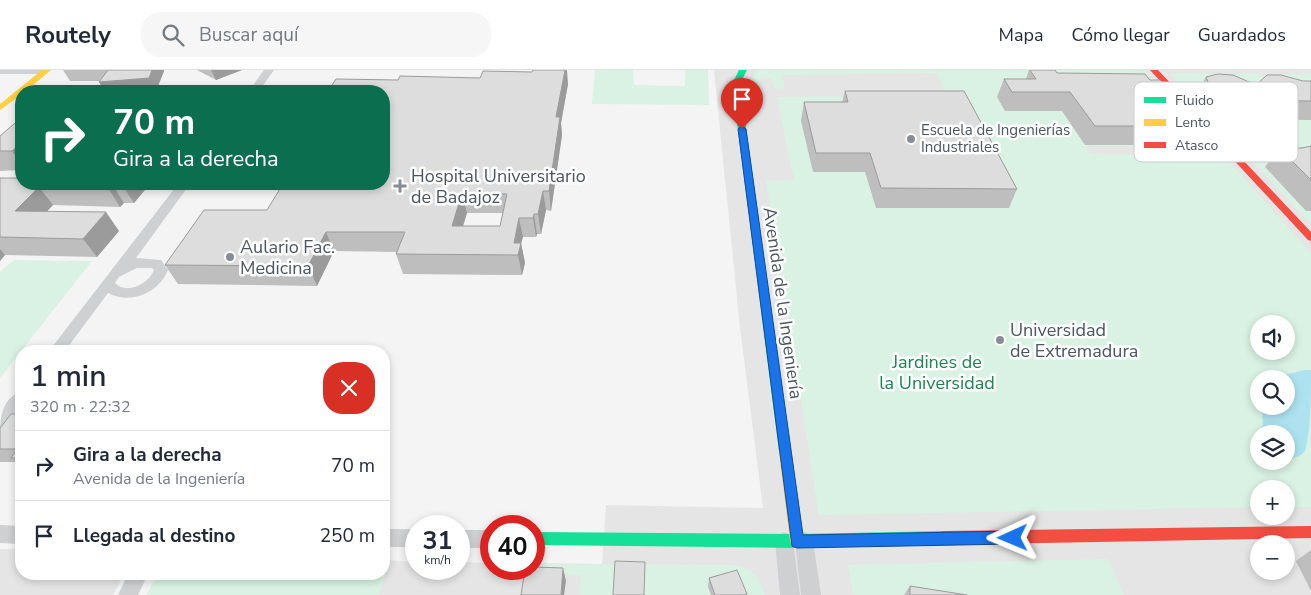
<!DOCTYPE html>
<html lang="es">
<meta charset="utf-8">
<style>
:root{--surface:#fff;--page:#f6f6f7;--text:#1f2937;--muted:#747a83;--line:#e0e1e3}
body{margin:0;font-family:"Nunito Sans",sans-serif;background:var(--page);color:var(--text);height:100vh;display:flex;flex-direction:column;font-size:19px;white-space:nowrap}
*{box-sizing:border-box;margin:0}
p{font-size:16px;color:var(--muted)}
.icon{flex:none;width:28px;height:28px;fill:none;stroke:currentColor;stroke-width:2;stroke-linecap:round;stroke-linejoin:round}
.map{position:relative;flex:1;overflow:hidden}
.panel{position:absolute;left:15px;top:275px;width:375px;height:235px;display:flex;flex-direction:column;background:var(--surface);border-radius:20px;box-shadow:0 2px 8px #0003}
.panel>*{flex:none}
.guide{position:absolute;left:15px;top:15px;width:375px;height:105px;border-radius:20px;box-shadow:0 2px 8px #0003;background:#0b6e4f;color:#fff;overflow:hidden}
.buttons{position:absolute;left:1250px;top:245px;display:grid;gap:10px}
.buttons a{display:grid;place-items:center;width:45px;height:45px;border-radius:50%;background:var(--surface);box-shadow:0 2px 8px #0003;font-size:25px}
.speed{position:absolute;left:405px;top:445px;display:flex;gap:10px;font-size:25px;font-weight:700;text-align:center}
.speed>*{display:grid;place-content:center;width:65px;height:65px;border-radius:50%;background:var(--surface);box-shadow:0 2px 8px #0003;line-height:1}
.speed small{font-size:12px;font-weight:400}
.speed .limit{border:8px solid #d22;background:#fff;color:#111}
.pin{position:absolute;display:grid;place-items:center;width:42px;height:42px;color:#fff;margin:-51px -21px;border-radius:50% 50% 50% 0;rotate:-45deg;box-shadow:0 0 5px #0007}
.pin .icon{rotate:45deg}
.me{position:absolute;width:55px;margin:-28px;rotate:269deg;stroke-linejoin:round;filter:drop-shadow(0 0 4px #0008)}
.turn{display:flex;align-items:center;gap:18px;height:105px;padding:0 15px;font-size:22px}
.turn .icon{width:65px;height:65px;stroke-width:2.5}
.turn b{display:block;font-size:35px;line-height:42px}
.round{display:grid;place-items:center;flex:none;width:52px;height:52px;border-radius:20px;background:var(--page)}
.headline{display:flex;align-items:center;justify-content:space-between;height:85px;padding:0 15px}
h1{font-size:30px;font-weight:600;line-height:38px}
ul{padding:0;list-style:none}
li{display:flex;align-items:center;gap:15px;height:70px;padding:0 15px;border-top:1px solid var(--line)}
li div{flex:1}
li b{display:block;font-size:19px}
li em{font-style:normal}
header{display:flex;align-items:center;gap:30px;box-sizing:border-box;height:70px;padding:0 25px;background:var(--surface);border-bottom:1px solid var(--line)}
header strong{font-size:24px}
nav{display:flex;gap:28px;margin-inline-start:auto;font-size:18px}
.search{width:350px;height:45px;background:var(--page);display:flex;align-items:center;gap:12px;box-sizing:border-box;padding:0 18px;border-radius:20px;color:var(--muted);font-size:19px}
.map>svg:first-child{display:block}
.education{fill:#e6e5e6;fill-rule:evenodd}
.green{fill:#d9f2e3;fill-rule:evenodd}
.water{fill:#aee2f0}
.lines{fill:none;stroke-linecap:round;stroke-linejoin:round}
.street{fill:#ced0d2;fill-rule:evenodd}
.fast{fill:#16e098;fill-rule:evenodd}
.slow{fill:#ffcf43;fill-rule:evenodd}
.jam{fill:#f24e42;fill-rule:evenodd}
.wall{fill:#bebebf;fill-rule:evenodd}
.shaded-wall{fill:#9b9b9b}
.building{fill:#ddddde;stroke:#9b9b9b;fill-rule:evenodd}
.route{fill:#1a73e8;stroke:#114b97}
.poi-dot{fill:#868d94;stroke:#fff;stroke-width:2}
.labels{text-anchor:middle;stroke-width:5;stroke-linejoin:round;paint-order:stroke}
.far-poi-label{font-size:15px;fill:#4a5661;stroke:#fff;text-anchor:start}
.poi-label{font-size:18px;fill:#4a5661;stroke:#fff;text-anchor:start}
.street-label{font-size:18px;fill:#4a5661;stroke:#fff}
.park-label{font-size:18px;fill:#17864f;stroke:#fff}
.key{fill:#fff;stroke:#c9ccd0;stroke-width:1}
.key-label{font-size:14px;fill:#4a5661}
</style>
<header>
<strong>Routely</strong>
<div class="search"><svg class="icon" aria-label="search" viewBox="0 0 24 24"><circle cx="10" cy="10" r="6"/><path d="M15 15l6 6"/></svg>Buscar aquí</div>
<nav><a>Mapa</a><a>Cómo llegar</a><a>Guardados</a></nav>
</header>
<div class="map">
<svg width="1311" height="525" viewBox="0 0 1311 525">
<rect width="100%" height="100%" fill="#f4f4f4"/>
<!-- education -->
<path class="education" d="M714,0H1311V525H147L157,504H384V490L416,492V499H459V492L491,493V499H534V493L602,494L606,435L763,438L740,258ZM1259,254H1286V281H1259ZM1259,309H1286V336H1259ZM1259,364H1286V391H1259ZM1259,419H1286V446H1259ZM1259,474H1286V501H1259Z
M0,479H21V504H124L113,525H0Z"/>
<!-- green -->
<path class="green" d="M595,0H633L634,15L685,16V0H708L709,35L592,34Z
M756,0H1145L1215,76H1086L1091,84L1223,85L1311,183V437H1286V419H1259V437L819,445L766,111L794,110L777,27L947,25L936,3L782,5L785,18L774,19L771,8H759L760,19H751L752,9ZM1259,254H1286V281H1259ZM1259,309H1286V336H1259ZM1259,364H1286V391H1259Z
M1170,3L1261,4L1290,29H1310L1282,4H1311V77L1238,76Z
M1247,86H1311V154Z
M14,190L92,191L0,308V202Z
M1108,489L1124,525H853L848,495Z
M384,491L388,496L379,525H147L157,504H384Z
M537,494L733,495C751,498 760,507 765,525H580L581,505L535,504Z"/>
<!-- water -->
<path class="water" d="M1304,300H1311C1311,321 1311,364 1305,381C1302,386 1294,388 1288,389H1286V364H1263L1262,336H1286V309H1269Z"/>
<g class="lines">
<!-- street -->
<path class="street" d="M0,0H49L50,1L45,4H0Z
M264,0H274L259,21H249Z
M178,114H190L136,188L161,190L168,200C159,223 130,235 108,223L65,281H49ZM137,198H152L154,200C149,214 126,225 115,213L119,207Z
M21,322C21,337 17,357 0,363C0,347 3,327 21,322Z
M0,455L21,456V474L0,473Z
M384,459H416V477H384Z
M459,460H491V478H459Z
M784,462L791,465L793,471L800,525H780L775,471L777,465Z
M804,462L811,465L813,471L821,525H801L795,471L797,465Z
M128,504H148L138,525H118Z"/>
<!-- fast -->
<path class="fast" d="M739,0H747L742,10L741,21L791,382L790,386L785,387L780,386L779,382L733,21L734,10Z
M943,461L948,463L950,468L948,473L943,475L797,478L534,475V462L797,464Z"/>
<!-- slow -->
<path class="slow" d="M42,0H51L26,21H21V25L0,40V34Z
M785,377L790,378L791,382L804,471L802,476L797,478L792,476L790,471L779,382L780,378Z"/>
<!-- jam -->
<path class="jam" d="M1150,0H1158L1311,162V171L1308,170Z
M1311,456V468L943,475L938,473L936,468L938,463L943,461Z"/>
</g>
<!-- wall -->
<path class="wall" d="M63,0H164V1L156,21H104L100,11H70Z
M197,0H242L216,10Z
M1029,0H1055L1057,3L1150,10L1172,23L1161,42H1158L1163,48L1153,67H1138L1134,75H1085L1062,41H1005L997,27L1004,9H1026Z
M532,2L568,14L561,53L562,65L551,141L546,140L541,164H537L536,167H523L521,173L525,193L522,205L403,204L396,184L397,182L334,181L317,216L178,214L165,195L267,140L398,10L480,8ZM467,143H503L500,156H463Z
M1206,7L1256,15L1311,11V50L1213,49L1198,33L1195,26Z
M845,21L1017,119L1009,138H876L865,102H813L801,51L804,32H842Z
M21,48V100L0,101V66Z
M1311,76V141H1306L1265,97L1279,78H1302Z
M0,108L21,114H148L149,115L134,133H124L120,137L53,135L47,141L119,161L97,187L5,185L0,191Z
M21,344V397L16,392H0V358Z
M1311,480V521L1296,491Z
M709,508L747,524L746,525H711L708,517Z
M910,516L967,525H904Z"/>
<!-- shaded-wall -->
<path class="shaded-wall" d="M152,0H164V1L156,21H104L99,12Z
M211,0H242L216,10Z
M565,0H567L568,14L561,53L562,65L551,141L549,121L556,47Z
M21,73V94L12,81Z
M112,114L124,133L120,137L108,118Z
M123,114H148L149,115L134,133L122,115Z
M39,117L53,135L30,159L15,141Z
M543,121L546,140L541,164L538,144Z
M462,123L467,143L457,175L452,156Z
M106,142L119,161L97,187L83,169Z
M534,144L537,164L536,167L533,148Z
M519,148L523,167L521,174V173L525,193L522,205L518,185L514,173Z
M326,162L334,181L317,216L308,196Z
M0,179L5,185L0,191Z
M563,498L566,511L564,525H561Z"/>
<!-- building -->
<path class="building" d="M108,0H152L149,8L99,12Z
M533,0H565L556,47H560L549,121H543L538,144H534L533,148H519L514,173H521L518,185L396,184L405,162H326L308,196L165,195L204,140H267L283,114H384V21H328L336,9L398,10L400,6L480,8L483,1L532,2ZM462,123L507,124L500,156H452Z
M1030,0H1055L1057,3L1145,4L1150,10H1160L1172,23H1142L1163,48H1138L1144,56H1095L1070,22H1012L1004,9H1036Z
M1218,4L1233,5L1256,15L1267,5H1281L1303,11H1311V31L1225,30L1209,14L1206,7Z
M845,21H964L1017,119L881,118L870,83H816L804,32H848Z
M21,48V73L12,81H0V66Z
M1311,76V110L1279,78H1302Z
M0,108H21V114H123L122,115L112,114L108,118L39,117L15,141L106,142L83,169L0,167Z
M11,344H21V388H11L18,379H0V358Z
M615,491L645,492L644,525H613Z
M534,497L563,498L561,525H521L525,499H534Z
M737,500L747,524L743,525H715L709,508Z
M910,516L967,525H910Z"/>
<!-- route -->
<path class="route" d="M742,56L746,59L803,465L1013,461L1018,463L1020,468L1018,472L1013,474L797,478L792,476L738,59Z"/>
<!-- markers -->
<g class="poi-dot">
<circle cx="911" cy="69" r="5"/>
<path d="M397.5 108.5h5v5h5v5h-5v5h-5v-5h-5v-5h5z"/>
<circle cx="230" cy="187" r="5"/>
<circle cx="1000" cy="270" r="5"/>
</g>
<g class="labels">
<!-- far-poi labels -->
<g class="far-poi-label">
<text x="921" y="65">Escuela de Ingenierías<tspan x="921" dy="17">Industriales</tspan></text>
</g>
<!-- poi labels -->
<g class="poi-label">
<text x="411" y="112">Hospital Universitario<tspan x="411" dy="21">de Badajoz</tspan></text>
<text x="240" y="183">Aulario Fac.<tspan x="240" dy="21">Medicina</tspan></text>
<text x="1010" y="266">Universidad<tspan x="1010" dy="21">de Extremadura</tspan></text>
</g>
<!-- street labels -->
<g class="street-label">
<text transform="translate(783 233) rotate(82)" y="6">Avenida de la Ingeniería</text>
</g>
<!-- park labels -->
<g class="park-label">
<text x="937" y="298">Jardines de<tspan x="937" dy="21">la Universidad</tspan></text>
</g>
</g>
<!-- legend -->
<rect x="1134" y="12" width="164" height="80" rx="8" class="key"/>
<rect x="1144" y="27" width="22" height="6" fill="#16e098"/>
<rect x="1144" y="49" width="22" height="7" fill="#ffcf43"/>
<rect x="1144" y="72" width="22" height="6" fill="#f24e42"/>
<g class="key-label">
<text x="1175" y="35">Fluido</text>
<text x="1175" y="57">Lento</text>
<text x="1175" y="80">Atasco</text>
</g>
</svg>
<div class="buttons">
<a><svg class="icon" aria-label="sound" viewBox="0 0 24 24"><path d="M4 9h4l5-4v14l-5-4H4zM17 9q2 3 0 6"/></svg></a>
<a><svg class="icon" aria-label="search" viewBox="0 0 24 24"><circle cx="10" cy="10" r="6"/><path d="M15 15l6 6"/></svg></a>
<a><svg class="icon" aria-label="layers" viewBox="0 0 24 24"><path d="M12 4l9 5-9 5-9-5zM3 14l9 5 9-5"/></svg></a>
<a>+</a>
<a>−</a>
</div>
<div class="speed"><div>31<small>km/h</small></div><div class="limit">40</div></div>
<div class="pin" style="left:742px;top:59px;background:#d93025"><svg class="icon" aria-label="arrive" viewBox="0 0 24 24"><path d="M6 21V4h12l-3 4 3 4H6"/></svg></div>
<svg class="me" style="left:1013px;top:468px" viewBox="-20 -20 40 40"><path d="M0-17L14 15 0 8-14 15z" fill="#1a73e8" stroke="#fff" stroke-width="4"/></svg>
<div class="guide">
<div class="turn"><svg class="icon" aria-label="right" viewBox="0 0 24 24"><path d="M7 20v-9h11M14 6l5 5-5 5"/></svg><div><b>70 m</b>Gira a la derecha</div></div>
</div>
<section class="panel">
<div class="headline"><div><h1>1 min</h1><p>320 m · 22:32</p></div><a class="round" style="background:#d93025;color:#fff"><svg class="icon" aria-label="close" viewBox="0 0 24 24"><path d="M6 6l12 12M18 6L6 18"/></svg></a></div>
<ul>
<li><svg class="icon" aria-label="right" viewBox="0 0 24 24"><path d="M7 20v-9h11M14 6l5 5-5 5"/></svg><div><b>Gira a la derecha</b><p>Avenida de la Ingeniería</p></div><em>70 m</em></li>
<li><svg class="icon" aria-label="arrive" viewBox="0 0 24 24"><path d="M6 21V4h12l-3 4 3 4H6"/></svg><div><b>Llegada al destino</b></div><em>250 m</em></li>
</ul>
</section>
</div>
